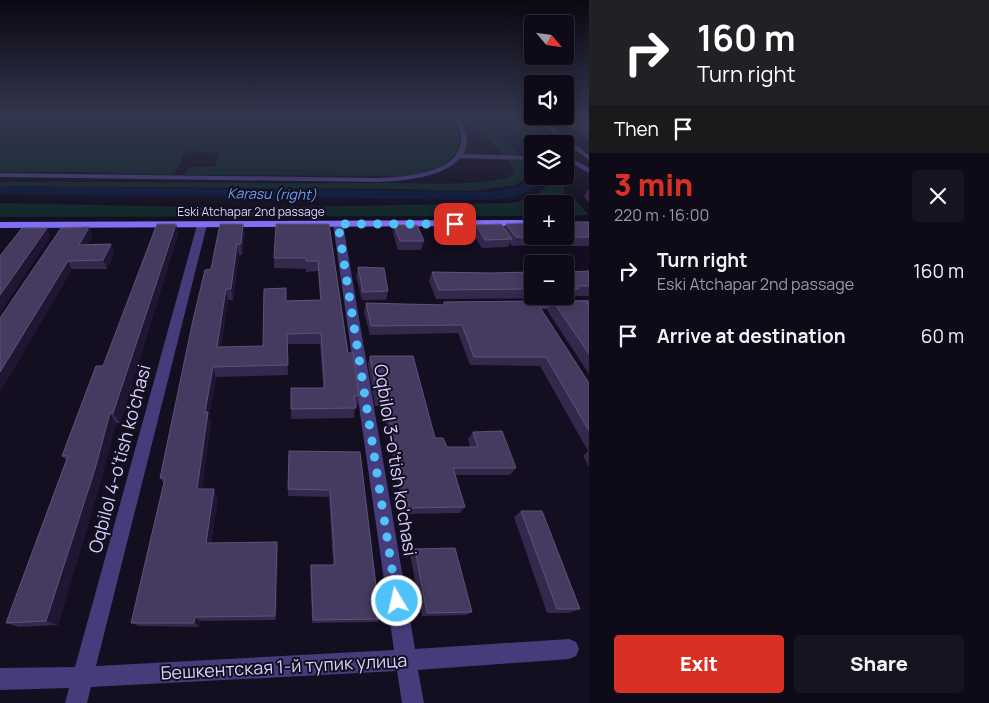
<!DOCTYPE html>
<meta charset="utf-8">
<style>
:root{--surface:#0e0a18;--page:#171321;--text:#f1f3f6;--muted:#9b9aa2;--line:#2e2b37;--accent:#d93025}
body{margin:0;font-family:Manrope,sans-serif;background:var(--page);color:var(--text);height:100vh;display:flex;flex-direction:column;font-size:19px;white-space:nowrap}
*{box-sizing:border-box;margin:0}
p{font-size:16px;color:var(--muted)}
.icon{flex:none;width:28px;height:28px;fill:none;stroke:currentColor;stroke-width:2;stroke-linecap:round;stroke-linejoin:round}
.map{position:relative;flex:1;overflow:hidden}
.sheet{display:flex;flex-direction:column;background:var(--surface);width:400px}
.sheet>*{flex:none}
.top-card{background:#202124;color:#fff;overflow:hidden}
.needle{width:32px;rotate:119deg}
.tools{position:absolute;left:524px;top:15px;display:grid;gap:10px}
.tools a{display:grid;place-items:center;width:50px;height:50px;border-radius:5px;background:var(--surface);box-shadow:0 2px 12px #0003,0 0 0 1px var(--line);font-size:25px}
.pin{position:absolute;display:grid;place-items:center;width:42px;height:42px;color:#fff;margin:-21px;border-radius:10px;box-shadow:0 2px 8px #0006}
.me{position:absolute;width:55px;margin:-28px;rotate:351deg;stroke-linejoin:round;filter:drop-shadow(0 0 4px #0008)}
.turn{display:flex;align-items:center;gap:18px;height:105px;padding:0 25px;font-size:22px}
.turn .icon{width:65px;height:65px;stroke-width:2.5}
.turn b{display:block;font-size:35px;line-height:42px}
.then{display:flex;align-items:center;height:48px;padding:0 25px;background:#0003;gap:10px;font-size:19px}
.round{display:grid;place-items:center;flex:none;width:52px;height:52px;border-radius:5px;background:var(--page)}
.headline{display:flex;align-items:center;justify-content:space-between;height:85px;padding:0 25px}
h1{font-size:30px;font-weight:800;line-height:38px;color:var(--accent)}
.button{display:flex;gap:10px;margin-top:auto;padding:10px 25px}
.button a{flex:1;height:58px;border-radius:5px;background:var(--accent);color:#fff;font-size:20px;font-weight:800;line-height:58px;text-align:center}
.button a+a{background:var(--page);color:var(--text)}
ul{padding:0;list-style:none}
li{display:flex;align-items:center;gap:15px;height:65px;padding:0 25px}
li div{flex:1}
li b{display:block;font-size:19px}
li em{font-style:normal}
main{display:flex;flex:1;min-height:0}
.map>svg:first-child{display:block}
.green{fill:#12282a}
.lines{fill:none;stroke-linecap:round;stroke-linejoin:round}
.canal{fill:#0c183b;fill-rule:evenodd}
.lane{fill:#463c7c;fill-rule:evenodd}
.street{fill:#463c7c;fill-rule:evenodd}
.secondary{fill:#806ef6;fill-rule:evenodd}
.wall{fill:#34294d}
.shaded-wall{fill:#1f1633}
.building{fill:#453b60;stroke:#5d5278}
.route{stroke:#4fc3f7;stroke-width:9;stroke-dasharray:0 16.2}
.labels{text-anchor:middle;stroke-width:4;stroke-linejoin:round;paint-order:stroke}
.far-street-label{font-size:12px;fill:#dad0fc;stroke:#130e20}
.far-water-label{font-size:14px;font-style:italic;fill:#65a2f6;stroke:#130e20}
.near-street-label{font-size:18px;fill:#dad0fc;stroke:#130e20}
</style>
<main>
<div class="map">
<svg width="589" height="703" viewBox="0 0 589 703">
<rect width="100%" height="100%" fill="#130e20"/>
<!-- green -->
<path class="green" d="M0,118H451C475,156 439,170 408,176L185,175L189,167H215L220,153L186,151L174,175L71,172H0Z
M467,118H482L527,161L531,170L526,178L516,185L472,191L395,189L0,186V182C128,181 256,184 384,183C412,183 490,187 512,175L514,170L505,157Z
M498,118H530L564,144H532V149Z
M551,176H562L565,193L559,196H572L589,215L565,216V204H532V216L0,217V203L235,208L511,203C525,201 548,193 551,176Z"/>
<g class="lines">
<!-- canal -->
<path class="canal" d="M484,118H495L532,151V160L528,159Z
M533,176H545C532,196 511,198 489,200L0,194V186L489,192L519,187Z"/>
<!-- lane -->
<path class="lane" d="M455,118H461C465,130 471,143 463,154L532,156V160L460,158C444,178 401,181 377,182L0,177V173L377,178C403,177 463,174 461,137C461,131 457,124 455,118Z
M565,158L577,161L589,168V173L573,164L565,162Z"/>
<!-- street -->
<path class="street" d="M533,118H540L589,155V160Z
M338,221L343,224L415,649L569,639L576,642L579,649L576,656L569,659L418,670L424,703H402L397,671L91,687L87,703H65L69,688L0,690V668L75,667L197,225L202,222L207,225L96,666L394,650L333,224Z
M589,300V308L522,309L516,305L522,301Z"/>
<!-- secondary -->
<path class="secondary" d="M532,220V226L0,228V222Z"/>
</g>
<!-- wall -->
<path class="wall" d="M557,118H589V140Z
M589,188V202L584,197Z
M589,222V246H546L541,239L537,245L512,246L510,243L508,247L482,248L472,233L476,225L504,228L506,224L532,236H565Z
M176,224L178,234L120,423H116L102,477L58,625L19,627L6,623L66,460L62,456L103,366Z
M329,224L348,353L359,396L357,407H355L354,418L291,419V388H323L320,344H287L288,375L216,377L209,417L211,422L202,489L218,498L211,543L277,542L278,549L276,620L200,621L199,627L139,626L131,623L164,484L160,478L211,269L245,235L242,255H239L233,300H228L221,347L263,346L286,301L320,300L318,271L306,272V269L274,268V258Z
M394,225L424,241L421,250H398L393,233Z
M93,235L87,245L111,244L114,253L107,269H72L0,392V318Z
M358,267L388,291L386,300H362L356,276Z
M589,271V296H574L572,298L436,299L429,281L432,272L491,273L532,272V296H565V272Z
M536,301L589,383V467L583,456L588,451L540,366L470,365L458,333L370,335L364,312L366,303L443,305L444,302Z
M553,301L589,306V374L547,310Z
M370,356L435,438L447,447H470L468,439L473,432L516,468L510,475H455L465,507L460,513L404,514L383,406H375L368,364Z
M360,452L380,619L377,622L312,623L310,569L311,565H333L329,497L288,496V489Z
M521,511L580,609L569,613H547L514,517Z
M415,549L472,612L466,615L422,616L410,554Z"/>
<!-- shaded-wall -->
<path class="shaded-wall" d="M176,224L178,234L120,423L113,413Z
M243,224L245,235L242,255L241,244Z
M89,227L93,235L83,253L79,245Z
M47,228L51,236L0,313V295Z
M111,244L114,253L107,269L103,260Z
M237,244L239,255L233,300L231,289Z
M68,261L72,269L0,392V372Z
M226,289L228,300L219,358L217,347Z
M213,367L216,377L209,417L211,422L201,497L197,489L205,412Z
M110,413L116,423L102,477L58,625L46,621Z
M214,489L218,498L210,550L206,543Z
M277,542L278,549L276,620L275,616Z
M195,617L200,621L199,627L194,623Z"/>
<!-- building -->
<path class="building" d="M568,118H589V132Z
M565,222H589V237H551V236H565Z
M531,223L532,225V236L542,237H516L506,224Z
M157,224H176L113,413H110L95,469L46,621L6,623L68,456H62L96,366H103Z
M220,224H243L241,244H237L231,289H226L217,347L263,346L264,289L286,288V301L321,300L318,261H306V258H274L276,224H329L348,353H353L359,396H354L356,408L291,409V388H325L321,333L287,334L288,365L213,367L205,412H208L197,489H214L206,543L277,542L275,616L195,617L194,623H131L165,478H160L193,320L205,270L211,269Z
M501,224L512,239L485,240L476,225Z
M394,225H417L424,241H400Z
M89,227L79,245L111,244L103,260L68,261L0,372V318L61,228Z
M22,228H47L0,295V256Z
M358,267L384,268L388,291L363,292Z
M589,271V286H577L579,289H565V272Z
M432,272L491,273L532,272V289L439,290Z
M536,301L589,383V431L546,357H474L462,325L371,326L366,303L444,305V302Z
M553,301H586L589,306V354Z
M370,356H413L435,438H443L447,447H478L473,432L502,431L516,468H453L465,507L407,508L385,399H378Z
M289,451L360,452L380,619L313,620L311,565H335L330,490L288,489Z
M521,511H542L580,609H557Z
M455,548L472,612L427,613L415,549Z"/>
<!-- sky -->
<linearGradient id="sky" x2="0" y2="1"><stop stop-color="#0a0812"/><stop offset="0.54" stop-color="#33364e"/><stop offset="1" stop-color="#33364e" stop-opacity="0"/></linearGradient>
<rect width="589" height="217" fill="url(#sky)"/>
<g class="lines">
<!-- route -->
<path class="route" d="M397,601L338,224H455"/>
</g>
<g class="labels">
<!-- far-street labels -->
<g class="far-street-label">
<text x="251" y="216">Eski Atchapar 2nd passage</text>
</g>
<!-- far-water labels -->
<g class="far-water-label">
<text transform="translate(272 194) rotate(1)" y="5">Karasu (right)</text>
</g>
<!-- near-street labels -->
<g class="near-street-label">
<text transform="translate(120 459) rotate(-75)" y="6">Oqbilol 4-o'tish ko'chasi</text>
<text transform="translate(395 460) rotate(81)" y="6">Oqbilol 3-o'tish ko'chasi</text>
<text transform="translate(284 667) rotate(-3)" y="6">Бешкентская 1-й тупик улица</text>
</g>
</g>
</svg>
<div class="tools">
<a><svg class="needle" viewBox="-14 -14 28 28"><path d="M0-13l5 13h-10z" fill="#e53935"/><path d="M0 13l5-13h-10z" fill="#9b9aa2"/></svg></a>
<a><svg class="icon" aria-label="sound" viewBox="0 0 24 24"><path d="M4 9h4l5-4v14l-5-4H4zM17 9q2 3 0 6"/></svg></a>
<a><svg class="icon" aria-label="layers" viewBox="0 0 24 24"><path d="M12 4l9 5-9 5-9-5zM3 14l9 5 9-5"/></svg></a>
<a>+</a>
<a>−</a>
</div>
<div class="pin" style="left:455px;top:224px;background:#d93025"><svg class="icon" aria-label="arrive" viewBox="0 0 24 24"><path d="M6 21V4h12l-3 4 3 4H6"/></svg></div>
<svg class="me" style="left:397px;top:601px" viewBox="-20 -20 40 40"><circle r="17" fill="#4fc3f7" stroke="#fff" stroke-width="3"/><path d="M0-11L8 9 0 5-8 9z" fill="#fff"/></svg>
</div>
<section class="sheet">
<div class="top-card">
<div class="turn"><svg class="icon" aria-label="right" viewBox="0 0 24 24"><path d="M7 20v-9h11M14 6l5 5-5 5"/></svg><div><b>160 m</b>Turn right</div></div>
<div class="then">Then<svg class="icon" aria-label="arrive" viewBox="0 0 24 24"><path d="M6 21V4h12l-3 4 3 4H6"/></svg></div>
</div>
<div class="headline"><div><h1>3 min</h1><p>220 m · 16:00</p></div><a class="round"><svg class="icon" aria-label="close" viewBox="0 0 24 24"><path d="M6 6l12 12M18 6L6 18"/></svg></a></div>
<ul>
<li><svg class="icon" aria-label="right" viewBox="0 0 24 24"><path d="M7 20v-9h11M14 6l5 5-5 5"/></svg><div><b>Turn right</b><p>Eski Atchapar 2nd passage</p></div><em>160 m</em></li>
<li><svg class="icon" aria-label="arrive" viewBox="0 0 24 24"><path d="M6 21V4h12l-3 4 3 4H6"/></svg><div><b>Arrive at destination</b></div><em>60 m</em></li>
</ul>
<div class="button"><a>Exit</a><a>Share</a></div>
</section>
</main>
